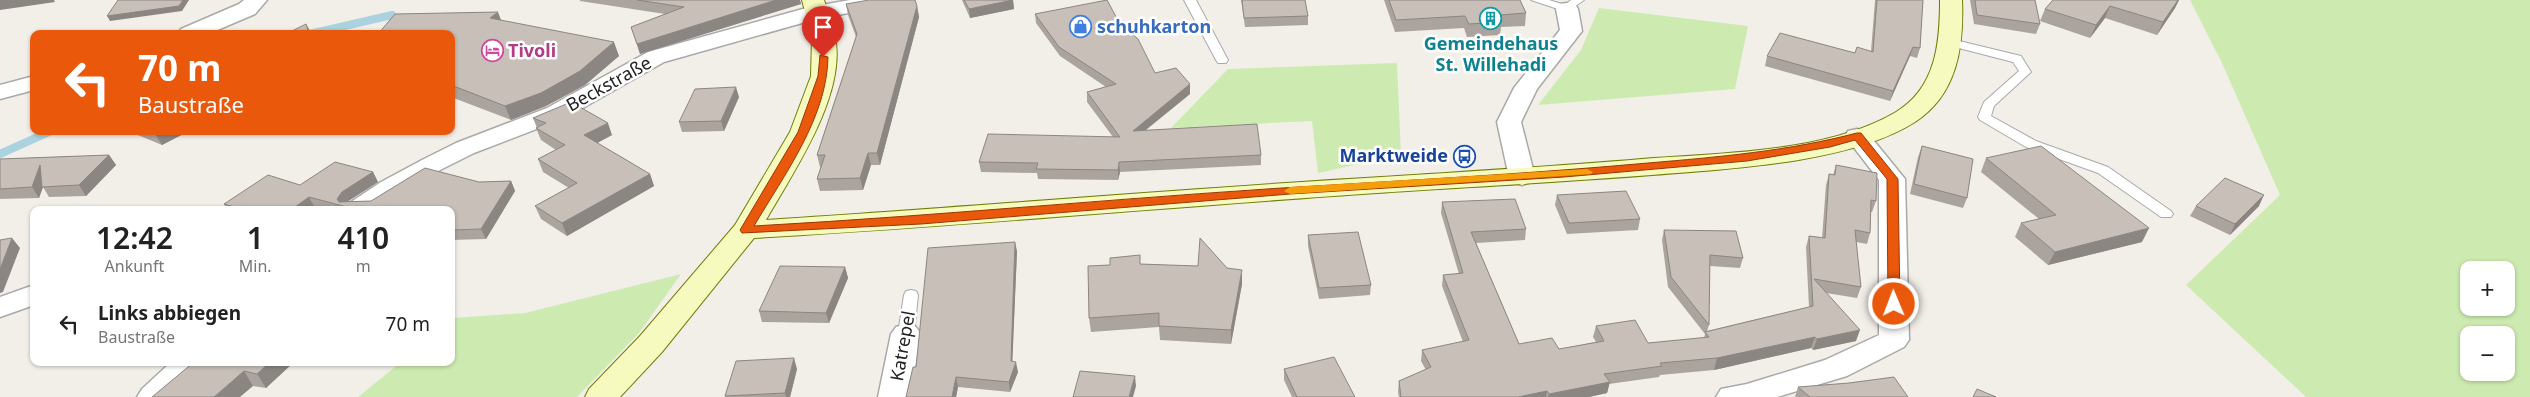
<!DOCTYPE html>
<html lang="de">
<meta charset="utf-8">
<style>
:root{--surface:#fff;--page:#f6f6f6;--text:#222;--muted:#767676}
body{margin:0;font-family:"Noto Sans",sans-serif;background:var(--page);color:var(--text);height:100vh;display:flex;flex-direction:column;font-size:19px;white-space:nowrap}
*{box-sizing:border-box;margin:0}
p{font-size:16px;color:var(--muted)}
.icon{flex:none;width:28px;height:28px;fill:none;stroke:currentColor;stroke-width:2;stroke-linecap:round;stroke-linejoin:round}
.map{position:relative;flex:1;overflow:hidden}
.details{position:absolute;left:30px;top:206px;width:425px;height:160px;display:flex;flex-direction:column;background:var(--surface);border-radius:10px;box-shadow:0 1px 4px #0004}
.details>*{flex:none}
.guide{position:absolute;left:30px;top:30px;width:425px;height:105px;border-radius:10px;box-shadow:0 1px 4px #0004;background:#ea580c;color:#fff;overflow:hidden}
.controls{position:absolute;left:2460px;top:261px;display:grid;gap:10px}
.controls a{display:grid;place-items:center;width:55px;height:55px;border-radius:10px;background:var(--surface);box-shadow:0 1px 4px #0004;font-size:25px}
.pin{position:absolute;display:grid;place-items:center;width:42px;height:42px;color:#fff;margin:-51px -21px;border-radius:50% 50% 50% 0;rotate:-45deg;box-shadow:0 0 5px #0007}
.pin .icon{rotate:45deg}
.me{position:absolute;width:55px;margin:-28px;rotate:359deg;stroke-linejoin:round;filter:drop-shadow(0 0 4px #0008)}
.turn{display:flex;align-items:center;gap:18px;height:105px;padding:0 25px;font-size:22px}
.turn .icon{width:65px;height:65px;stroke-width:2.5}
.turn b{display:block;font-size:35px;line-height:42px}
.eta{display:flex;justify-content:space-evenly;align-items:center;height:85px;text-align:center}
.eta b{font-size:30px;font-weight:600;line-height:35px}
ul{padding:0;list-style:none}
li{display:flex;align-items:center;gap:15px;height:65px;padding:0 25px}
li div{flex:1}
li b{display:block;font-size:19px}
li em{font-style:normal}
.map>svg:first-child{display:block}
.grass{fill:#cdebb0;fill-rule:evenodd}
.lines{fill:none;stroke-linecap:round;stroke-linejoin:round}
.stream{stroke:#aad3df;stroke-width:8}
.lane-casing{stroke:#a9a9a9;stroke-width:2}
.street-casing{stroke:#a9a9a9;stroke-width:3}
.secondary-casing{stroke:#707d05;stroke-width:2}
.lane{fill:#fff;fill-rule:evenodd}
.street{fill:#fff;fill-rule:evenodd}
.secondary{fill:#f7fabf;fill-rule:evenodd}
.wall{fill:#aba49e}
.shaded-wall{fill:#8b8681}
.building{fill:#c7bfb8;stroke:#8b8681}
.route{fill:#ea580c;stroke:#983908}
.slow{fill:#f59e0b}
.labels{text-anchor:middle;stroke-width:5;stroke-linejoin:round;paint-order:stroke}
.shop-label{font-size:18px;font-weight:bold;fill:#366cbe;stroke:#fff;text-anchor:start}
.culture-label{font-size:18px;font-weight:bold;fill:#0d838f;stroke:#fff}
.hotel-label{font-size:18px;font-weight:bold;fill:#b23c85;stroke:#fff;text-anchor:start}
.street-label{font-size:18px;fill:#222;stroke:#fff}
.transit-label{font-size:18px;font-weight:bold;fill:#164399;stroke:#fff;text-anchor:end}
</style>
<div class="map">
<svg width="2530" height="397" viewBox="0 0 2530 397">
<rect width="100%" height="100%" fill="#f2efe9"/>
<!-- grass -->
<path class="grass" d="M2190,0H2530V397H2306L2186,285L2280,195L2222,63ZM2469,270H2506V308H2469ZM2469,335H2506V372H2469Z
M1599,8L1748,26L1735,89L1538,105L1581,50Z
M1397,63L1401,155L1318,173L1312,121L1171,128L1228,69Z
M681,274L639,333L577,397H358L400,363L451,362L453,318L525,313Z"/>
<g class="lines">
<!-- stream -->
<path class="stream" d="M310,34L392,15
M0,154L51,131"/>
<defs>
<path id="lane" d="M1184,0H1196L1228,60L1226,63H1218L1216,60Z
M1531,0H1549L1565,5L1571,0H1584L1567,12Z
M1951,39L2021,56L2031,72L1994,106L1991,116L2036,141L2108,167L2171,211L2173,214L2171,217H2161L2098,173L2026,147L1980,120L1978,117L1984,102L2019,71L2013,62L1947,45L1945,43Z
M911,290L916,291L918,295L914,334L911,338H901L898,334L904,295L906,291Z"/>
<path id="street" d="M244,0H267L255,14L208,34H178L181,29L239,4Z
M850,0H898L895,5L820,18L664,62L565,118L474,153L440,170L375,210H344L348,204L381,182L422,160L456,143L547,108L648,52L810,7Z
M1567,3L1575,4L1578,9L1582,31L1537,89L1521,122L1535,177L1531,182L1522,185L1513,182L1509,177L1497,122L1514,88L1560,30L1556,9L1559,4Z
M34,76V90L0,99V85Z
M1857,129L1866,131L1905,179L1909,340L1904,347L1847,376L1777,397H1716L1721,389L1747,384L1825,360L1879,335V180L1845,136L1848,131Z
M34,285V305L0,317V297Z
M906,324L916,327L921,334L910,397H878L891,334L896,327Z
M171,362H206L202,370L172,397H137L142,389Z"/>
<path id="secondary" d="M802,0H824C828,12 833,24 835,37C847,94 794,171 766,220C971,207 1176,189 1381,177C1472,171 1563,166 1654,158C1729,153 1830,151 1896,112C1936,88 1940,43 1940,0H1962C1964,47 1957,95 1915,122C1851,163 1728,169 1652,175C1561,182 1469,187 1377,193C1169,207 962,226 754,238L662,352L620,397H585L589,389L640,336L735,225L790,132L811,76L812,38Z"/>
</defs>
<!-- lane casing -->
<use href="#lane" class="lane-casing"/>
<!-- street casing -->
<use href="#street" class="street-casing"/>
<!-- secondary casing -->
<use href="#secondary" class="secondary-casing"/>
<!-- lane -->
<use href="#lane" class="lane"/>
<!-- street -->
<use href="#street" class="street"/>
<!-- secondary -->
<use href="#secondary" class="secondary"/>
</g>
<!-- wall -->
<path class="wall" d="M580,0H800L801,4L640,54L631,27L665,14L580,1Z
M962,0H1013L1014,9L970,18Z
M1241,0H1305L1308,16V25L1245,27Z
M1384,0H1520L1526,13L1525,26L1501,27L1500,35L1467,37L1464,28L1395,32Z
M1875,0H1923L1920,48L1917,58L1910,56L1890,101L1765,66L1767,56L1855,53L1871,51Z
M1970,0H2035L2040,24L2036,34L1974,24Z
M2053,0H2179L2175,8L2157,35L2105,18L2090,38L2040,21L2045,9Z
M846,4L917,6L919,17L880,165H871L863,190L820,191L817,179L821,167H820L817,155L856,37L848,15Z
M1035,14L1120,24L1155,73L1190,94L1146,130L1261,155V165L1120,172L1118,180L1038,179L1037,173L981,172L979,162L1113,137L1087,102V92L1106,87L1060,56L1036,23Z
M501,20L619,56L585,85L546,106L511,120L451,97V34Z
M739,97L724,131L682,132L679,122Z
M533,118L612,135L597,143L650,174L654,186L567,236L541,219L535,206L569,188L543,172L538,159L556,150L541,140L536,128H537Z
M131,131H189L162,145L133,133Z
M1922,146L1967,198L1963,208L1910,194L1918,157Z
M109,155L116,165L86,196L49,197L43,187L39,198L0,199V159Z
M1986,158L2142,242L2048,265L2015,237L2021,223L2039,219L1981,172Z
M1836,165L1876,201L1872,212H1871L1870,233L1867,244L1856,242L1861,287L1857,298L1826,293L1856,341L1813,350L1811,348L1714,370L1660,375L1659,377L1609,384L1607,393L1589,397H1399L1398,392L1399,381L1426,370L1421,361L1422,350L1463,342L1442,286L1443,275L1459,274L1441,213L1442,202L1526,229L1525,240L1476,243L1519,344L1559,349L1596,342L1593,337L1596,326L1648,343L1704,338L1705,334L1668,287L1662,240L1664,230L1743,258L1740,268L1710,266L1709,325L1707,331L1809,307L1806,247L1809,236L1822,238L1826,185L1829,174L1833,175Z
M373,172L378,182L348,201H371L479,182L511,181L515,191L486,239L451,240V210H324L315,208L312,210H227L224,204L300,185Z
M1557,195L1640,219L1638,230L1567,234L1555,205Z
M2196,206H2259L2230,235L2190,216Z
M1308,235L1371,285L1370,295L1319,299L1308,246Z
M1017,251L1012,361L1018,372L1010,392L958,387L956,397H906L916,367Z
M1140,264L1227,268L1242,284L1231,344L1160,340L1159,327L1091,332L1089,318Z
M845,267L848,278L829,323L762,322L759,311Z
M194,362H294L266,388L253,386Z
M797,369L790,397H726L725,396Z
M1284,369L1355,397H1292L1284,380Z
M1798,387L1908,397H1795Z"/>
<!-- shaded-wall -->
<path class="shaded-wall" d="M0,0H54L55,2L0,10Z
M183,0H189L182,11L110,21L107,16Z
M776,0H800L801,4L640,54L637,44Z
M1013,0L1014,9L970,18L969,9Z
M2178,0H2179L2175,8L2157,35L2163,22Z
M917,6L919,17L880,165L877,153Z
M2110,6L2105,18L2090,38L2096,25Z
M498,12L503,25L490,18Z
M306,24L312,34H309Z
M614,42L619,56L585,85L546,106L511,120L505,106Z
M1913,47L1910,56L1890,101L1893,91Z
M1190,84V94L1133,140V131Z
M736,87L739,97L724,131L721,121Z
M608,123L612,135L588,148L584,135Z
M156,131H189L162,145L154,132Z
M868,153L871,165L863,190L860,178Z
M109,155L116,165L86,196L79,185Z
M1119,162L1120,172L1118,180V170Z
M40,165L47,176L39,198L32,187Z
M373,172L378,182L347,202L341,206L337,199L342,192Z
M650,174L654,186L567,236L562,223Z
M511,181L515,191L486,239L481,229Z
M2264,195L2259,206L2230,235L2235,224Z
M309,197L315,208L312,210H294L295,207Z
M2149,228L2142,242L2048,265L2055,252Z
M12,238L20,248L3,292L0,293V269Z
M1015,242L1017,251L1012,371L1011,361Z
M845,267L848,278L829,323L826,313Z
M1242,270V284L1231,344V330Z
M1860,330L1856,341L1813,350L1817,339Z
M1815,337L1811,348L1714,370L1717,358Z
M794,358L797,369L790,397H786L785,393Z
M270,362H294L266,388L257,374Z
M1016,362L1018,372L1010,392L1009,382Z
M244,371L253,386L240,397H214Z
M1135,376L1136,386L1133,397H1129Z
M956,377L958,387L956,397H952Z
M1610,382L1607,393L1589,397H1548L1549,394Z
M1547,391L1546,397H1518Z"/>
<!-- building -->
<path class="building" d="M118,0H183L179,6L107,16Z
M637,0H776L637,44L631,27L684,7Z
M869,0H915L917,6L877,153H868L860,178L817,179L825,155H817L857,34L846,4Z
M964,0H1013L969,9Z
M1107,0L1120,24L1138,39L1155,73L1176,68L1190,84L1133,131L1257,124L1261,155L1119,162L1118,170L1036,169L1038,163L979,162L988,134L1120,137L1087,92L1116,84L1059,47L1035,14Z
M1242,0H1305L1308,16L1244,18Z
M1389,0H1520L1526,13L1499,15L1502,22L1469,24L1465,16L1396,20Z
M1877,0H1923L1920,48L1913,47L1893,91L1767,56L1780,33L1855,53L1857,47L1873,52Z
M1975,0H2035L2040,24L1977,15Z
M2053,0H2178L2163,22L2110,6L2096,25L2045,9Z
M498,12L490,18L614,42L580,71L541,93L505,106L451,85V34H378L395,14Z
M306,24L309,34H286Z
M736,87L721,121L679,122L695,89Z
M571,102L608,123L584,135L650,174L562,223L535,206L577,183L538,159L565,145L536,128L546,123L533,118Z
M1922,146L1973,159L1967,198L1914,184Z
M2041,146L2149,228L2055,252L2021,223L2056,215L1986,158Z
M109,155L79,185L42,187L40,165L32,187L0,189V159Z
M335,162L373,172L342,192L337,199L339,202L371,201L425,168L479,182L511,181L481,229L451,230V210H358L309,197L295,207L294,210H243L224,204L268,175L300,185Z
M1836,165L1877,173L1876,201L1871,200L1870,233L1855,230L1861,287L1814,279L1860,330L1817,339L1815,337L1717,358L1660,363L1662,366L1604,374L1610,382L1549,394L1547,391L1518,397H1401L1399,381L1431,367L1422,350L1469,340L1443,275L1463,273L1442,202L1515,199L1526,229L1471,232L1519,344L1552,338L1559,349L1604,341L1596,326L1635,320L1648,343L1709,337L1705,332L1813,306L1809,236L1825,238L1829,174L1835,175Z
M2225,178L2264,195L2235,224L2196,206Z
M1626,191L1640,219L1569,223L1557,195Z
M1664,230L1736,231L1743,258L1710,255L1709,325L1671,277Z
M1358,232L1371,285L1319,288L1308,235Z
M12,238L0,269V240Z
M1200,238L1227,268L1242,270L1231,330L1159,326V313L1089,318L1088,266L1110,265V258L1140,255V264L1198,266Z
M1015,242L1011,361L1016,362L1009,382L956,377L952,397H906L913,367H916L928,248Z
M780,266L845,267L826,313L759,311Z
M1334,357L1355,397H1297L1284,369Z
M794,358L785,393L725,396L736,361Z
M194,362H270L257,374L244,371L214,397H152Z
M1080,371L1135,376L1129,397H1073Z
M1894,377L1908,397H1810L1798,387L1849,383Z
M1977,389L1996,397H1973Z"/>
<!-- route -->
<path class="route" d="M820,55L828,57C827,118 784,175 754,226C953,215 1150,195 1348,184C1448,178 1548,172 1648,163C1719,157 1788,151 1857,133H1861L1898,179L1900,304L1894,308L1888,304L1887,179L1855,140L1830,147L1747,161L1564,177L1290,194L921,224L742,233L740,230L798,132L818,76Z"/>
<!-- slow -->
<path class="slow" d="M1587,169L1593,172L1591,174L1290,194L1284,191L1290,187Z"/>
<!-- icons -->
<defs>
<symbol id="building-ring" viewBox="-11 -11 22 22"><circle r="9.5" fill="#fff" stroke="#0f9aa8" stroke-width="1.5"/><path d="M-4-6H4V6H1V3H-1V6H-4ZM-2.5-4.3h1.7v1.8h-1.7ZM.8-4.3h1.7v1.8H.8ZM-2.5-1h1.7V.8h-1.7ZM.8-1h1.7V.8H.8Z" fill="#0f9aa8"/></symbol>
<symbol id="shop-ring" viewBox="-11 -11 22 22"><circle r="9.5" fill="#fff" stroke="#3f7fe0" stroke-width="1.5"/><path d="M-5-2.5h2.3a2.7 3.5 0 0 1 5.4 0H5L5.5 6h-11ZM-1.5-2.5h3a1.5 2.3 0 0 0-3 0Z" fill="#3f7fe0"/></symbol>
<symbol id="hotel-ring" viewBox="-11 -11 22 22"><circle r="9.5" fill="#fff" stroke="#d1479c" stroke-width="1.5"/><path d="M-6-4.5h1.5V1H6V5H4.5V3h-9V5H-6ZM-4 0a1.8 1.8 0 1 1 3.6 0ZM.5 0V-2.5h3Q6-2.5 6 0Z" fill="#d1479c"/></symbol>
<symbol id="bus-ring" viewBox="-11 -11 22 22"><circle r="9.5" fill="#fff" stroke="#1a4fb4" stroke-width="1.5"/><path d="M-5-6H5V4H4V6H2V4H-2V6H-4V4H-5ZM-3.5-4V0h7V-4ZM-3.5 1.2v1.5H-2V1.2ZM2 1.2v1.5H3.5V1.2Z" fill="#1a4fb4"/></symbol>
</defs>
<g fill-rule="evenodd">
<use href="#building-ring" x="1478" y="6" width="25" height="25"/>
<use href="#shop-ring" x="1068" y="14" width="25" height="25"/>
<use href="#hotel-ring" x="480" y="38" width="25" height="25"/>
<use href="#bus-ring" x="1452" y="144" width="25" height="25"/>
</g>
<g class="labels">
<!-- shop labels -->
<g class="shop-label">
<text x="1097" y="33">schuhkarton</text>
</g>
<!-- culture labels -->
<g class="culture-label">
<text x="1491" y="50">Gemeindehaus<tspan x="1491" dy="21">St. Willehadi</tspan></text>
</g>
<!-- hotel labels -->
<g class="hotel-label">
<text x="508" y="57">Tivoli</text>
</g>
<!-- street labels -->
<g class="street-label">
<text transform="translate(609 84) rotate(-29)" y="6">Beckstraße</text>
<text transform="translate(903 346) rotate(-80)" y="6">Katrepel</text>
</g>
<!-- transit labels -->
<g class="transit-label">
<text x="1448" y="162">Marktweide</text>
</g>
</g>
</svg>
<div class="controls">
<a>+</a>
<a>−</a>
</div>
<div class="pin" style="left:823px;top:57px;background:#d93025"><svg class="icon" aria-label="arrive" viewBox="0 0 24 24"><path d="M6 21V4h12l-3 4 3 4H6"/></svg></div>
<svg class="me" style="left:1894px;top:304px" viewBox="-20 -20 40 40"><circle r="17" fill="#ea580c" stroke="#fff" stroke-width="3"/><path d="M0-11L8 9 0 5-8 9z" fill="#fff"/></svg>
<div class="guide">
<div class="turn"><svg class="icon" aria-label="left" viewBox="0 0 24 24"><path d="M17 20v-9H6M10 6l-5 5 5 5"/></svg><div><b>70 m</b>Baustraße</div></div>
</div>
<section class="details">
<div class="eta">
<div><b>12:42</b><p>Ankunft</p></div>
<div><b>1</b><p>Min.</p></div>
<div><b>410</b><p>m</p></div>
</div>
<ul>
<li><svg class="icon" aria-label="left" viewBox="0 0 24 24"><path d="M17 20v-9H6M10 6l-5 5 5 5"/></svg><div><b>Links abbiegen</b><p>Baustraße</p></div><em>70 m</em></li>
</ul>
</section>
</div>
